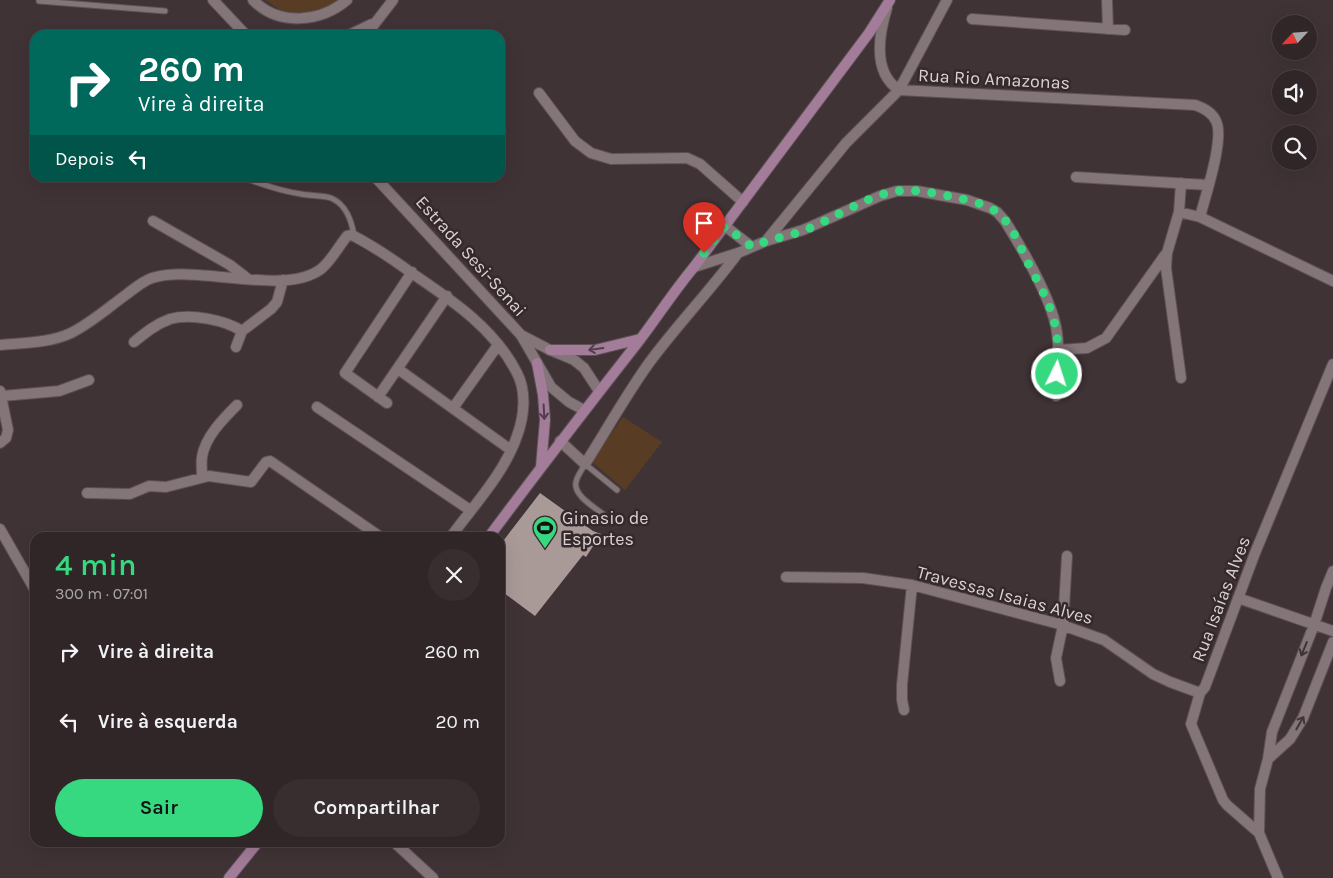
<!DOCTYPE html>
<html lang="pt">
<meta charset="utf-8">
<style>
:root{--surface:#302628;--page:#382e30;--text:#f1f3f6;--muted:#a8a5a8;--line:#4b4345;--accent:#36d880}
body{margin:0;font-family:Karla,sans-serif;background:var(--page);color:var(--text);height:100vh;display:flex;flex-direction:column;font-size:19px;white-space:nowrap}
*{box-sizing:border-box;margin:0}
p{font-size:16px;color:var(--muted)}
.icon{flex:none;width:28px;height:28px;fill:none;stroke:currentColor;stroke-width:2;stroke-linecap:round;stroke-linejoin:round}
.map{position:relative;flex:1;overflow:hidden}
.sheet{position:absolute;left:30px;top:532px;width:475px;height:315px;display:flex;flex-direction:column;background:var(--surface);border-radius:15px;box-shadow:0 5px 20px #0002,0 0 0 1px var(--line)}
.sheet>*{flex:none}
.top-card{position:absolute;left:30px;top:30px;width:475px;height:152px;border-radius:15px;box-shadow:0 5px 20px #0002,0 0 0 1px var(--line);background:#00695c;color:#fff;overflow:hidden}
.needle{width:32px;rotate:244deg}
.controls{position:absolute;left:1272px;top:15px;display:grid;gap:10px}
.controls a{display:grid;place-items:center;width:45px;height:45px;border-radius:50%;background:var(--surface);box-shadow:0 5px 20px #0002,0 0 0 1px var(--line);font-size:25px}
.pin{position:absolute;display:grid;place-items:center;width:42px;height:42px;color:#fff;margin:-51px -21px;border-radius:50% 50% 50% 0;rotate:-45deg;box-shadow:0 0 5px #0007}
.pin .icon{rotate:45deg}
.me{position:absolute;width:55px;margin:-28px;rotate:4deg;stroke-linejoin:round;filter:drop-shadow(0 0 4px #0008)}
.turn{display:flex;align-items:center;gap:18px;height:105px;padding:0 25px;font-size:22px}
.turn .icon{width:65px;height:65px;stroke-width:2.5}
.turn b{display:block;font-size:35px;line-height:42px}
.then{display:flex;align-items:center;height:48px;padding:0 25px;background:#0003;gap:10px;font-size:19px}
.round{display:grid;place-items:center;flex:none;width:52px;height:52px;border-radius:26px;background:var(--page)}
.summary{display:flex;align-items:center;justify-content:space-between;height:85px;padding:0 25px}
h1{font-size:30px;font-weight:600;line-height:38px;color:var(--accent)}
.cta{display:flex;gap:10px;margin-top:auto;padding:10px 25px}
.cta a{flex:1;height:58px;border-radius:30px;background:var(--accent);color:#111;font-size:20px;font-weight:600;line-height:58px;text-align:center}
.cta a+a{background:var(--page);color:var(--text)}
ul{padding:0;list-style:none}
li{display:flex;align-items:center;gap:15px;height:70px;padding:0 25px}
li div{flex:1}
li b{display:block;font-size:19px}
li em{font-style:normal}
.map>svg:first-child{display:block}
.green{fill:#593c24}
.building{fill:#aa9a97}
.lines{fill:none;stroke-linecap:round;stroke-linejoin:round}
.service-casing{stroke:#5c5155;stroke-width:7}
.minor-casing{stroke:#5c5155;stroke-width:12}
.tertiary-casing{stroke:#5c5155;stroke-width:12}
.secondary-casing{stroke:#5c5155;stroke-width:12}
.service{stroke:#847579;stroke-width:5}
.minor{stroke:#847579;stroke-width:10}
.tertiary{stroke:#847579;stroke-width:10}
.secondary{stroke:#a37c9a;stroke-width:10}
.oneway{stroke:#503e48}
.oneway2{stroke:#413438}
.route{stroke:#36d880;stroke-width:9;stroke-dasharray:0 16.2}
.labels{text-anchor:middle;stroke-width:5;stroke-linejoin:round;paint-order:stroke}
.street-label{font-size:18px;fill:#dad2d4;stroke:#35292c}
.poi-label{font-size:18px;fill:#dad2d4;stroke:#35292c;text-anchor:start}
</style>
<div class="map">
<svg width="1333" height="878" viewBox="0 0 1333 878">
<rect width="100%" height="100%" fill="#403336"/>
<!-- green -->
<path class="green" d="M265,0H347C328,10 308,19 286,12C279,10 272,4 265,0Z
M623,417L662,442L625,490L591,461Z"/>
<!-- building -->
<path class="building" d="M540,493L593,531L601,534L586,557L583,555L535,616L500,590V545Z"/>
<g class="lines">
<defs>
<path id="service" d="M39,1L165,11
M245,178C263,185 281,191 301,194C310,196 322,195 331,198C346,204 352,222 354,236
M603,514C594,507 573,495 576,482C577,476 582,470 585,464L617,490"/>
<path id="minor" d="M253,0C279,27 321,22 347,0
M1107,0L1108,29
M887,8C879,34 872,72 899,90
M972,19L1125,30
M899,90L1195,105C1204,108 1212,112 1216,121C1225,138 1205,197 1200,217
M539,93L575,141L591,153L611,159L687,158L700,164L743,202
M1076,177L1208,185
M1179,212L1181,183
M153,221L230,265L248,279
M725,226L752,247
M766,241L846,143L899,90L947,0
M694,267L738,253L766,241L803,230L880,196L897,191H917L967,200L990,208L997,212L1005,221C1023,250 1053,300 1057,333C1060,354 1057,375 1056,396
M134,342C145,333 156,324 170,319C190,313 225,320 242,331
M0,345C22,343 50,343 71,333C91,323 109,307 127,294C135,288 143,281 152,278C198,264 284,297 321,269C331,261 339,246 347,236L352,235C373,246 394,260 413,274C453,301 495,329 517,373C527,392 524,417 517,436C504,474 473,506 450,538
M236,347L242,331L271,309L277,302L283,280
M1059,350L1087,348L1106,338L1165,255
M398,369L511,450
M1181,378L1166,268L1167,253L1179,212L1200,217L1333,281
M2,396L59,391L89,380
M378,397L447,296
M387,403L345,373L412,272
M317,407L470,510
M453,408L498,345
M560,441L585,464C606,431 626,395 649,363C677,325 710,291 738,253
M0,443L6,438L8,430L0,391
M202,477C202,470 201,463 202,457C205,437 223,419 237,405
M87,493L130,494L149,486L166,487L209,476L251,482L266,462L270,461L382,538
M0,529L35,590
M786,577L863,578L912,585L1059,624L1104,640L1153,674L1170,682L1200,693
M1238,598L1333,631
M1060,681L1056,658L1063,625L1067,556
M904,710L902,700V685L912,585
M1268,759L1290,739L1303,718L1333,642
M1259,833L1227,805L1223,800L1191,724L1200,693L1205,687L1255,553L1333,364
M394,842L433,878
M1278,878L1259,833L1260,789L1268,759L1272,732L1314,625L1326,588L1333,571"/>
<path id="tertiary" d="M213,0L246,35
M349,35L372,24
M366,35L393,0
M376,178L521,335L551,387L569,402L584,410
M521,335L550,350L574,360L584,368L599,391"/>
<path id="secondary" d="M550,350H595L640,339
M537,363L543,395L545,420L541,467
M488,538C538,471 588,406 639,341C658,316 674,291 694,267L869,33L890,0
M229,878L258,842"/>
</defs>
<!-- service casing -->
<use href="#service" class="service-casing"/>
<!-- minor casing -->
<use href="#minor" class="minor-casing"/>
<!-- tertiary casing -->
<use href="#tertiary" class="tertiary-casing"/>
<!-- secondary casing -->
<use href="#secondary" class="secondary-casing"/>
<!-- service -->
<use href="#service" class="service"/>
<!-- minor -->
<use href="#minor" class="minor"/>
<!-- tertiary -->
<use href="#tertiary" class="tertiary"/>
<!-- secondary -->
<use href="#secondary" class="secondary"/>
</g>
<!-- one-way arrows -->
<defs><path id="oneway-shaft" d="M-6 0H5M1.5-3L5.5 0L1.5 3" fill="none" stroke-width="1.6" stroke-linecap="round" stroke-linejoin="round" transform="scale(1.25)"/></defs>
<g class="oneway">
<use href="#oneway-shaft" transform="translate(596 349) rotate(172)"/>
<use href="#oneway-shaft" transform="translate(544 412) rotate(87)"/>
</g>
<g class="oneway2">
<use href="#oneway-shaft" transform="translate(1304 649) rotate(112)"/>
<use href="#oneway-shaft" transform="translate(1300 723) rotate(-60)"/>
</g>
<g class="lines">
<!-- route -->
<path class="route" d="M704,253L725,226L752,247C769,239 786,237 803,231C831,220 868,195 897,191C916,189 935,193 953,197C968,200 988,204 999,214C1013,226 1020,247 1028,263C1051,306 1061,324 1057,374"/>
</g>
<!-- icons -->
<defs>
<symbol id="stadium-pin" viewBox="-11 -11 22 30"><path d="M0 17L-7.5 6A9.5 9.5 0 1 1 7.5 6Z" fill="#36d880" stroke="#35292c"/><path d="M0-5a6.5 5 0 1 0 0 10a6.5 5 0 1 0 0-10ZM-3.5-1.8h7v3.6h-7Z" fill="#111"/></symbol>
</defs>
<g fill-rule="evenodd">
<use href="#stadium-pin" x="531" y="514" width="28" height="38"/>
</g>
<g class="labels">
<!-- street labels -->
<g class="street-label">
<text transform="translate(994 79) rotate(3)" y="6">Rua Rio Amazonas</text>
<text transform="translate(471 256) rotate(48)" y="6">Estrada Sesi-Senai</text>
<text transform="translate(1005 595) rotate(15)" y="6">Travessas Isaias Alves</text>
<text transform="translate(1221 599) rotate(-69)" y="6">Rua Isaías Alves</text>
</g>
<!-- poi labels -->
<g class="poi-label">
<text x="562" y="524">Ginasio de<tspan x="562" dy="21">Esportes</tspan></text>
</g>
</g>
</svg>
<div class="controls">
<a><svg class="needle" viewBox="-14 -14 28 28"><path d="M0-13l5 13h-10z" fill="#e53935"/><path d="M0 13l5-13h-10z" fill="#a8a5a8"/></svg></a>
<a><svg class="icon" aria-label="sound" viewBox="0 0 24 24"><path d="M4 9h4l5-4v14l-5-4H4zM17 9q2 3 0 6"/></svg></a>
<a><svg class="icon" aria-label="search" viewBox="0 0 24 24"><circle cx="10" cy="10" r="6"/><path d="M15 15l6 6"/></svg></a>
</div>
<div class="pin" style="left:704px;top:253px;background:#d93025"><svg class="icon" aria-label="arrive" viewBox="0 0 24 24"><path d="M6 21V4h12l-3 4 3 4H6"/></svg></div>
<svg class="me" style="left:1057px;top:374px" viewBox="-20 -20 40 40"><circle r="17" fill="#36d880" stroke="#fff" stroke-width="3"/><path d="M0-11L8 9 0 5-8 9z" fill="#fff"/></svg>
<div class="top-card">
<div class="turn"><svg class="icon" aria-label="right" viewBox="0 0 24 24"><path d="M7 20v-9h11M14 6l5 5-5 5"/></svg><div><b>260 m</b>Vire à direita</div></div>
<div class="then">Depois<svg class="icon" aria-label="left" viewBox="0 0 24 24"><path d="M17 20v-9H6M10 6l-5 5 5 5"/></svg></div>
</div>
<section class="sheet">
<div class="summary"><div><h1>4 min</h1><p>300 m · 07:01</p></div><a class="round"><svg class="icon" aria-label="close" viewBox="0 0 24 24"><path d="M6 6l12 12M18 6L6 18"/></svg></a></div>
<ul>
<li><svg class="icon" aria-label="right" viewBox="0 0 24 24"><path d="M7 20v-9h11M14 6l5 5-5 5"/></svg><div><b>Vire à direita</b></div><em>260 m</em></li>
<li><svg class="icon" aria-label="left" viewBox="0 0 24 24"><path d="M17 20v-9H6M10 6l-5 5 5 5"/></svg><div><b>Vire à esquerda</b></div><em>20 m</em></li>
</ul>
<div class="cta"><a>Sair</a><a>Compartilhar</a></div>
</section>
</div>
